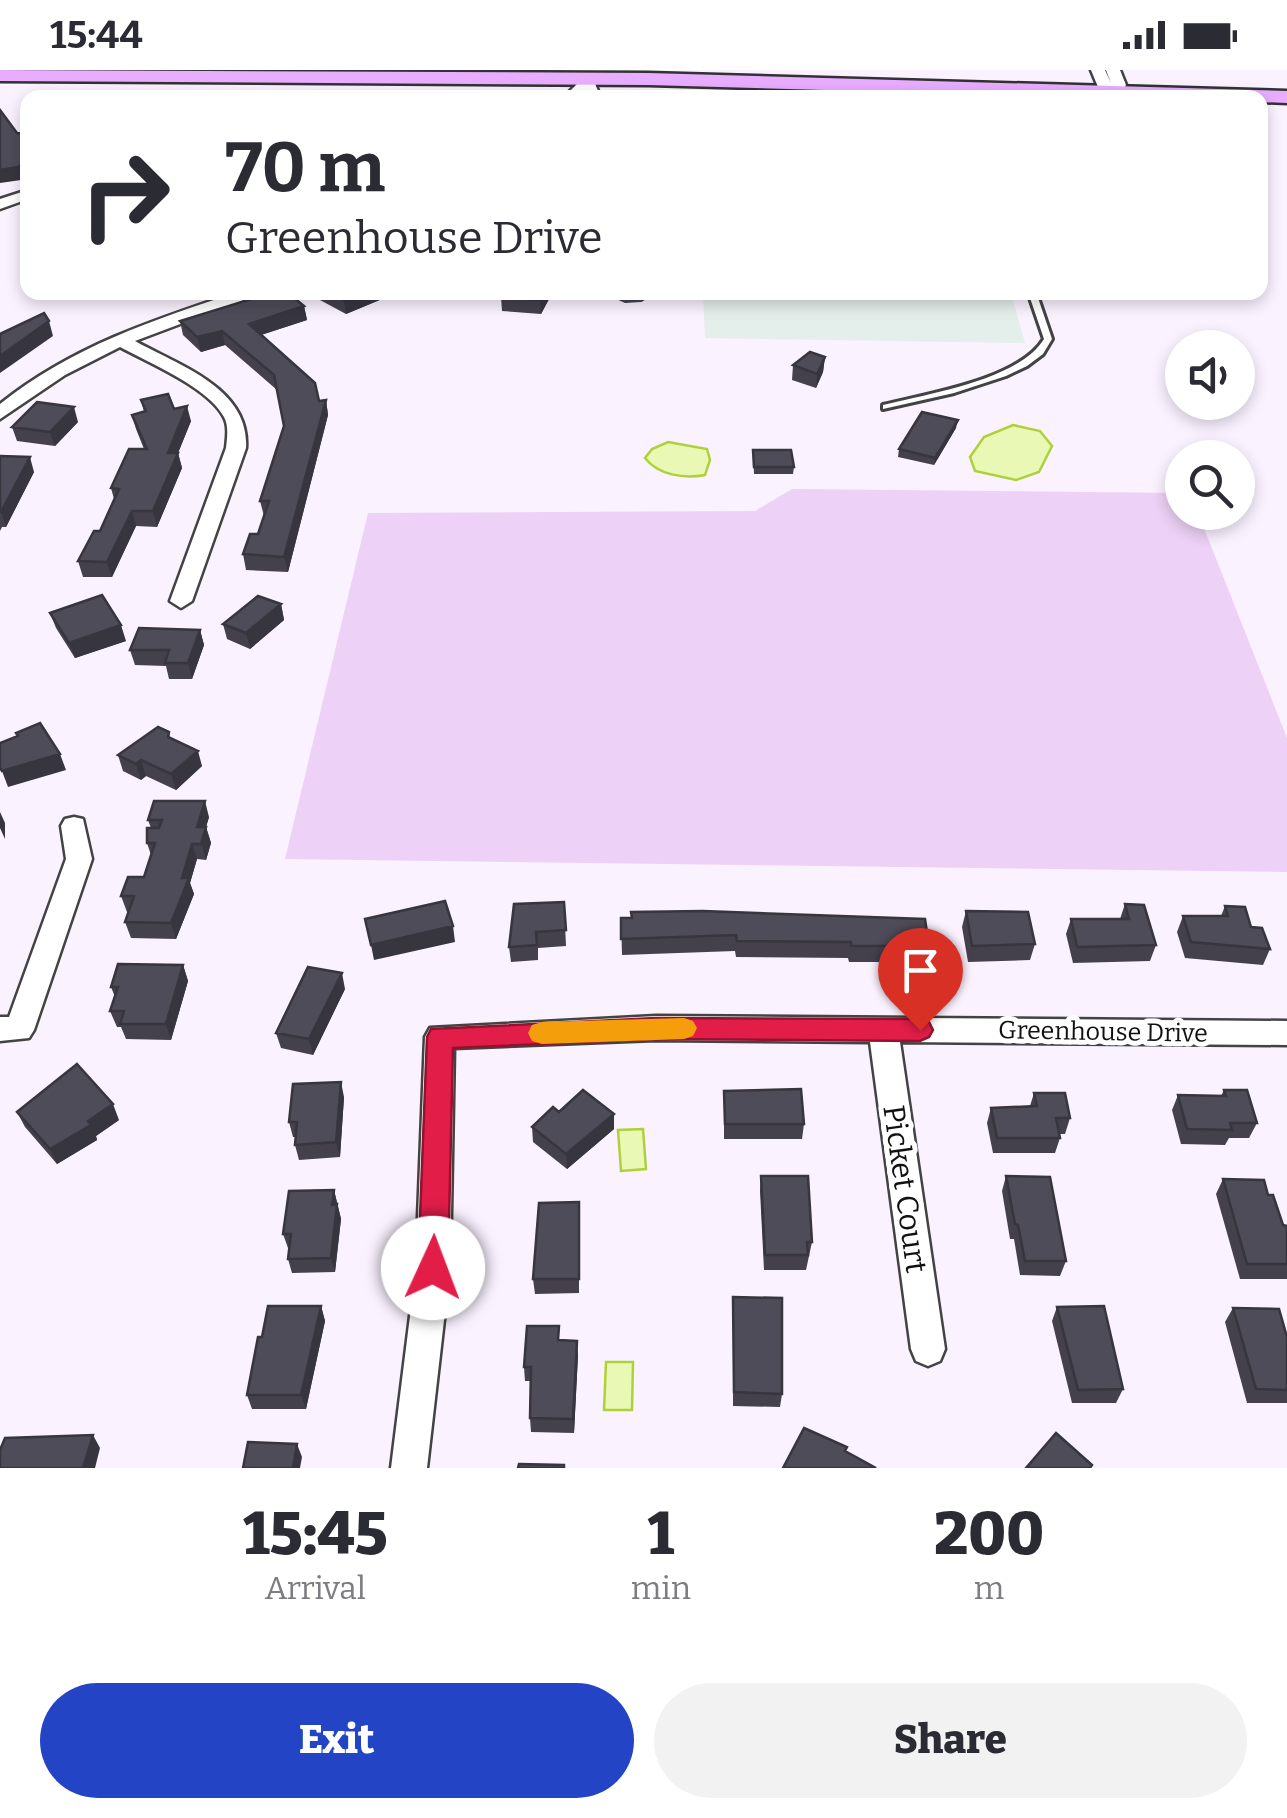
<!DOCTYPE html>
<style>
:root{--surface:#fff;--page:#f2f2f3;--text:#2b2b33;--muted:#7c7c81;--accent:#2345c5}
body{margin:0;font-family:Bitter,serif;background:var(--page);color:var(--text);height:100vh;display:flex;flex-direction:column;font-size:38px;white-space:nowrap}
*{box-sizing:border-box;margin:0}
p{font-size:32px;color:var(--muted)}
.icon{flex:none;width:55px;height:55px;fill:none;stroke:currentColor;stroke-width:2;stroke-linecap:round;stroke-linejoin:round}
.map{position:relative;height:1398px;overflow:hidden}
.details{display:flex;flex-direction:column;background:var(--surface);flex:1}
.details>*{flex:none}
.banner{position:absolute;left:20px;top:20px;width:1248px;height:210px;border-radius:20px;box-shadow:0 5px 15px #0003;background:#fff;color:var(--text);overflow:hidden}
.tools{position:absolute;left:1165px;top:260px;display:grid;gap:20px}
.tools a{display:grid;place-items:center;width:90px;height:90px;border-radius:50%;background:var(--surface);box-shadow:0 5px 15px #0003;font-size:50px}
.pin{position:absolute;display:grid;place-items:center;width:85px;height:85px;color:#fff;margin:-102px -42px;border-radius:50% 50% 50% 0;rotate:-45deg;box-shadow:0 0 10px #0007}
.pin .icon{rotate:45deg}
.me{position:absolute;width:110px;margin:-55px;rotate:2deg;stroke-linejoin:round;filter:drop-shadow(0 0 8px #0008)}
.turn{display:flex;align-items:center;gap:35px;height:210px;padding:0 40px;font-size:45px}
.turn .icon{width:130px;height:130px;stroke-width:2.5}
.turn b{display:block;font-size:70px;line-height:85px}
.eta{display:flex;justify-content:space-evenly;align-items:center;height:170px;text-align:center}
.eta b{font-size:60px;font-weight:800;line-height:70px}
.primary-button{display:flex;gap:20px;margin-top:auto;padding:20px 40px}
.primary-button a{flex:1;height:115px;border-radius:60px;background:var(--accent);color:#fff;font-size:40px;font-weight:800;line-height:115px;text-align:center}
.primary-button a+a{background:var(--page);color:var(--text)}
.status{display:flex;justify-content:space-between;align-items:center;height:70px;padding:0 50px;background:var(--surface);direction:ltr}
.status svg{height:28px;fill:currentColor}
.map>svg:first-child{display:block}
.industrial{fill:#e4eeeb}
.farmland{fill:#edd1f6}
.water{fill:#eaf8b6;stroke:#aed13a;stroke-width:2.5}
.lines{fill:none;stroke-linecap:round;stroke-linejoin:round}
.lane-casing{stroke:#434343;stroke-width:6}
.street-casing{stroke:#434343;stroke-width:5}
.secondary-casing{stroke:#323232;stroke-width:5}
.lane{fill:#fff;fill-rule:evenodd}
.street{fill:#fff;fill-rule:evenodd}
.secondary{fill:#e8adff;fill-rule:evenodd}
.wall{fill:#44414d}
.shaded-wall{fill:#37353e}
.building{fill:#4f4c59;stroke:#37353e;stroke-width:2.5}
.route{fill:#e11d48;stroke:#92132f;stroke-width:2.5}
.slow{fill:#f59e0b}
.labels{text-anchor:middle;stroke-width:10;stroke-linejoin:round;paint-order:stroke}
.street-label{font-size:25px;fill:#101010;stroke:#fff}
.near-street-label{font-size:30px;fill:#101010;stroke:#fff}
</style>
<div class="status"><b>15:44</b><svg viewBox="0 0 49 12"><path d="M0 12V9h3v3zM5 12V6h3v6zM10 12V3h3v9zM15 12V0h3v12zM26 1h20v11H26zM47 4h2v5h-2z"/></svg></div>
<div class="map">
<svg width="1287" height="1398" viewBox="0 0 1287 1398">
<rect width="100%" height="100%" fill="#faf2ff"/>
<!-- industrial -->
<path class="industrial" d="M703,223H1011L1025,273L705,268Z"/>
<!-- farmland -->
<path class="farmland" d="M792,419L1182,423V442L1198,443L1287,668V802L285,789L368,443L755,441Z"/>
<!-- water -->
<path class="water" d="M1013,355L1040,361L1052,376L1039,402L1016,410L975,401L970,387L984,367Z
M668,372L707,379L710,390L705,405C684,409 658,405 645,388L652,379Z
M643,1059L646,1099L621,1101L618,1060Z
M606,1292H633L632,1340H604Z"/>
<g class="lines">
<defs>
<path id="lane" d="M1028,222H1036L1052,269L1043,284L1027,296L1006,306L954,323L883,339V335C927,324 1019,310 1044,269Z"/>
<path id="street" d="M1091,0H1105L1111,13L1106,0H1120L1126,15L1121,24L1098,17Z
M586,5L593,9L601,28H587L584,20L578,28H563Z
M28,120V129L0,139V129Z
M238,222H265L135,271C178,295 250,318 246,378L192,531L181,538L170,531L226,378C227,368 229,356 224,347C208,317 149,293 120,277L65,305L0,349V334C71,277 153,250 238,222Z
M74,747L83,749L92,789L34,960L29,968L0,971V947H9L66,789L61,756L65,749Z
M656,946L1287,951V975L900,972L945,1279L940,1291L928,1296L916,1291L911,1279L870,972L656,970L454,978L450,1198L427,1398H391L416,1198L425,967L430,958Z"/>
<path id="secondary" d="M0,0L648,3L1287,21V33L1260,32V28H1101L648,15L0,11Z"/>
</defs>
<!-- lane casing -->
<use href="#lane" class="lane-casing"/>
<!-- street casing -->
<use href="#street" class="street-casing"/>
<!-- secondary casing -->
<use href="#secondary" class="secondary-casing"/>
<!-- lane -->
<use href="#lane" class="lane"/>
<!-- street -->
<use href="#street" class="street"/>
<!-- secondary -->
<use href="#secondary" class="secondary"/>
</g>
<!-- wall -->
<path class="wall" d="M319,222H381L382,229L346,244L320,230Z
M504,222H549V229L541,244L502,241L501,227Z
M601,222H658L641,232L625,233Z
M268,228L304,236L307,250L261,265L319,331L326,330L328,345L288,502L246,500L243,484L258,464L264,446L260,431L284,356L277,320L225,275L201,282L183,265L180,251Z
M825,287L823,302L816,318L792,310L793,295Z
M141,330L174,339L191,351L178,383L182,398L157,457L136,456L112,507H83L78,491L100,461L114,429L111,418L144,379L136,359L132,345L144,342Z
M78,352L55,376L17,371L12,357Z
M956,358L934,395L898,387L899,379Z
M753,380L794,397L793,404H754Z
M0,386L34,402L6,457H2L0,461Z
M281,534L284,550L250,579L227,569L223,554Z
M50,543L126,571L75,588L56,558Z
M200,560L204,575L192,609H169L166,596L135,595L130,580Z
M169,662L170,668L202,696L176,720L146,706L141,710L123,701L118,685Z
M209,747L206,757L211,773L206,790L197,789L190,813L194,824L176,869L131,868L125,852L129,842H127L121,826L144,807L151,785L147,773L151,758L148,750Z
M564,832L566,876L538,878V890L511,892L509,877Z
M1125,834L1156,875L1150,891L1073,893L1066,864L1071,849H1120Z
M1225,836L1251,857L1270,879L1263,895L1185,888L1177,862L1183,846H1221Z
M966,841L1035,874L1030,890L968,892L962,857Z
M621,848L929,876L926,892H849L848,888L736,887L735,881L622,885Z
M183,895L188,911L171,970L126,969L121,957H117L110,941L115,927L111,917Z
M345,919L313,985L281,978L276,963Z
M1224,1020L1257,1053L1249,1068H1229L1225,1075L1181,1074L1172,1040L1178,1025L1221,1026Z
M724,1021L804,1054L802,1069H724Z
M1034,1023L1070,1048L1065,1064H1059L1060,1068L1055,1083H993L987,1053L991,1038L1030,1036Z
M344,1027L340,1087L299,1090L295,1075V1067H293L289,1052Z
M17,1042L119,1050L96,1066L97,1070L57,1094L25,1057Z
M559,1042L614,1059L567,1099L533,1072L532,1057Z
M761,1106L812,1172L806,1200H764L760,1121Z
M1006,1106L1066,1191L1060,1206L1020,1205L1014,1169H1010L1002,1121Z
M1223,1109L1283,1155L1287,1156V1209H1240L1216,1124Z
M334,1120L341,1149L335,1202L292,1203L288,1189L289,1178H288L283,1164Z
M579,1132V1223L535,1224L533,1209Z
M733,1227L782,1324L780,1337L733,1336Z
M321,1236L325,1251L306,1339H252L247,1325L262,1267Z
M1057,1237L1123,1319L1116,1333H1072L1052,1251Z
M1233,1238L1287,1267V1333H1247L1225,1252Z
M560,1270L578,1285L574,1363L531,1362L530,1348V1311H525L524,1297Z"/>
<!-- shaded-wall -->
<path class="shaded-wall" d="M28,90V106L21,110L0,113V100Z
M362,222H381L382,229L346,244L344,230Z
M544,222H549V229L541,244L540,230Z
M641,222H658L641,232Z
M304,236L307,250L252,268L249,254Z
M49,251L53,266L0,303V286Z
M222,261L225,275L201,282L197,267Z
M825,287L823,302L816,318L817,304Z
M326,330L328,345L288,502L284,487Z
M187,336L191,351L176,388L178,383L182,398L157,457L153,441L168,383Z
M74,337L78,352L55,376L50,362Z
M958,350L956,358L934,395L935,388Z
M30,387L34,402L6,457L1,442Z
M132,441L136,456L112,507L107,492Z
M281,534L284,550L250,579L246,563Z
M121,555L126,571L75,588L69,573Z
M200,560L204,575L192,609L188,593Z
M198,681L202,696L176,720L171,704Z
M60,684L66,700L8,717L2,701Z
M141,690L146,706L141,710L136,694Z
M205,731L209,747L206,757L211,773L206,790L197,757Z
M0,742L5,753V769L0,758Z
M192,774L197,789L190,813L194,824L176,869L171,853Z
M453,856L455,872L374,890L371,875Z
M183,895L188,911L171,970L166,954Z
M342,903L345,919L313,985L309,969Z
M341,1012L344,1027L340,1087L336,1072Z
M113,1034L119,1050L96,1066L97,1070L57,1094L50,1079Z
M614,1044V1059L567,1099L566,1084Z
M334,1120L341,1149L335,1202L331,1188Z
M321,1236L325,1251L306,1339L301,1325Z
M577,1271L578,1285L574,1363L573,1349Z
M93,1365L100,1378L95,1398H83Z
M297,1374L302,1387L300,1398H293Z"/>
<!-- building -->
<path class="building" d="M0,40L17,63L28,64V90L18,97L0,100Z
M287,222L304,236L249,254L315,313L319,331L326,330L284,487L243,484L250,464H258L269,431H260L284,356L274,305L222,261L197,267L180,251L264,225L268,228Z
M329,222H362L344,230Z
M504,222H544L540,230L501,227Z
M44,243L49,251L0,286V264Z
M810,282L825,287L817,304L793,295Z
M168,324L174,339L187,336L168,383H178L153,441H132L107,492L78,491L94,461H100L119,419L111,418L129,379H147L132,345L146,341L141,330Z
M37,332L74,337L50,362L12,357Z
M922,342L958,350L935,388L899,379Z
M753,380H791L794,397H754Z
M0,386L30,387L1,442H0Z
M102,525L121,555L69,573L50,543Z
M258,526L281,534L246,563L223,554Z
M139,558L200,560L188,593H165L169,580H130Z
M40,653L60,684L2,701L0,698V673L18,666L16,663Z
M158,657L169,662L168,667L198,681L171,704L141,690L136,694L118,685Z
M154,731H205L197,757H206L201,774H192L182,808H189L171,853L125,852L134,826H121L128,807H144L155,773H147V758H159L162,750H148Z
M445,831L453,856L371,875L365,849Z
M564,832L566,860L536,862L537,875L509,877L514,834Z
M1125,834L1144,835L1156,875L1077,877L1071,849H1129Z
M1225,836L1245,837L1251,857L1262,858L1270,879L1191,872L1183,846H1228Z
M703,841L925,849L929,876H851V872L737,871L736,865L621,869V848H632L631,842Z
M966,841L1028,842L1035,874L972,876Z
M118,894L183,895L166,954H120L124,941H110L118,917H111Z
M308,897L342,903L309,969L276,963Z
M77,994L113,1034L88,1051L91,1055L50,1079L17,1042Z
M341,1012L336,1072L295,1075L297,1052H289L293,1014Z
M801,1019L804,1054H725L724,1021Z
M583,1020L614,1044L566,1084L532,1057L553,1037L559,1042Z
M1224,1020H1247L1257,1053H1230L1232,1060L1187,1059L1178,1025L1226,1026Z
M1034,1023H1065L1070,1048H1056L1060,1068H997L991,1038L1037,1036Z
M761,1106H808L812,1172H807L808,1185H765Z
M1006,1106L1050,1107L1066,1191H1025L1018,1155L1015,1154Z
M1223,1109L1264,1110L1268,1125H1273L1283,1155L1287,1156V1194H1247Z
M334,1120L332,1135L337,1134L331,1188L288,1189L291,1164H283L289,1121Z
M579,1132V1209H533L539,1133Z
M733,1227L782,1228V1324L734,1322Z
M268,1236H321L301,1325H247L258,1267H262Z
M1104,1236L1123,1319L1078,1320L1057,1237Z
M1233,1238L1279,1239L1287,1267V1320L1256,1319Z
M527,1256H559L558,1270L577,1271L573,1349L530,1348L531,1297H524Z
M804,1358L847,1377L845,1381L876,1398H783Z
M1056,1363L1092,1395L1090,1398H1026Z
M93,1365L83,1398H0V1380L5,1368Z
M248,1372L297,1374L293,1398H243Z
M519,1394L564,1395V1398H518Z"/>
<!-- route -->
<path class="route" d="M656,948L920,949L929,952L933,960L929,967L920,971L656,969L453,978L448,1198L444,1208L433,1213L423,1208L418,1198L427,967L431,959Z"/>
<!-- slow -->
<path class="slow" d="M684,948L693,951L697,958L693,966L684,969L542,974L532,971L528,963L532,955L542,952Z"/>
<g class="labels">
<!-- street labels -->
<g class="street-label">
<text transform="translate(1103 961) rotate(1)" y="9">Greenhouse Drive</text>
</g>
<!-- near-street labels -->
<g class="near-street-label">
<text transform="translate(905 1119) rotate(82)" y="10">Picket Court</text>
</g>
</g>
</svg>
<div class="tools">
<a><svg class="icon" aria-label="sound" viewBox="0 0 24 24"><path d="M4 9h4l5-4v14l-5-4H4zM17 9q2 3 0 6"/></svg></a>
<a><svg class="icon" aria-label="search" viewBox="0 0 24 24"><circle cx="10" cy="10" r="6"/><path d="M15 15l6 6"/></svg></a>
</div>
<div class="pin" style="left:920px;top:960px;background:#d93025"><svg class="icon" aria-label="arrive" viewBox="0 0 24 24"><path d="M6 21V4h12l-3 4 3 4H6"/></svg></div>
<svg class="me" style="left:433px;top:1198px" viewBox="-20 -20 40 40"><circle r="19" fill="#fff"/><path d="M0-13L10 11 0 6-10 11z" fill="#e11d48"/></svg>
<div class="banner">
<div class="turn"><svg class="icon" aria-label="right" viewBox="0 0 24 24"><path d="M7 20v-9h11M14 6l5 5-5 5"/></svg><div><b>70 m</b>Greenhouse Drive</div></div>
</div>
</div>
<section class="details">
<div class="eta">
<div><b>15:45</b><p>Arrival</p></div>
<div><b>1</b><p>min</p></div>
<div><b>200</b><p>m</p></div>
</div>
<div class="primary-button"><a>Exit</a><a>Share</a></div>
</section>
